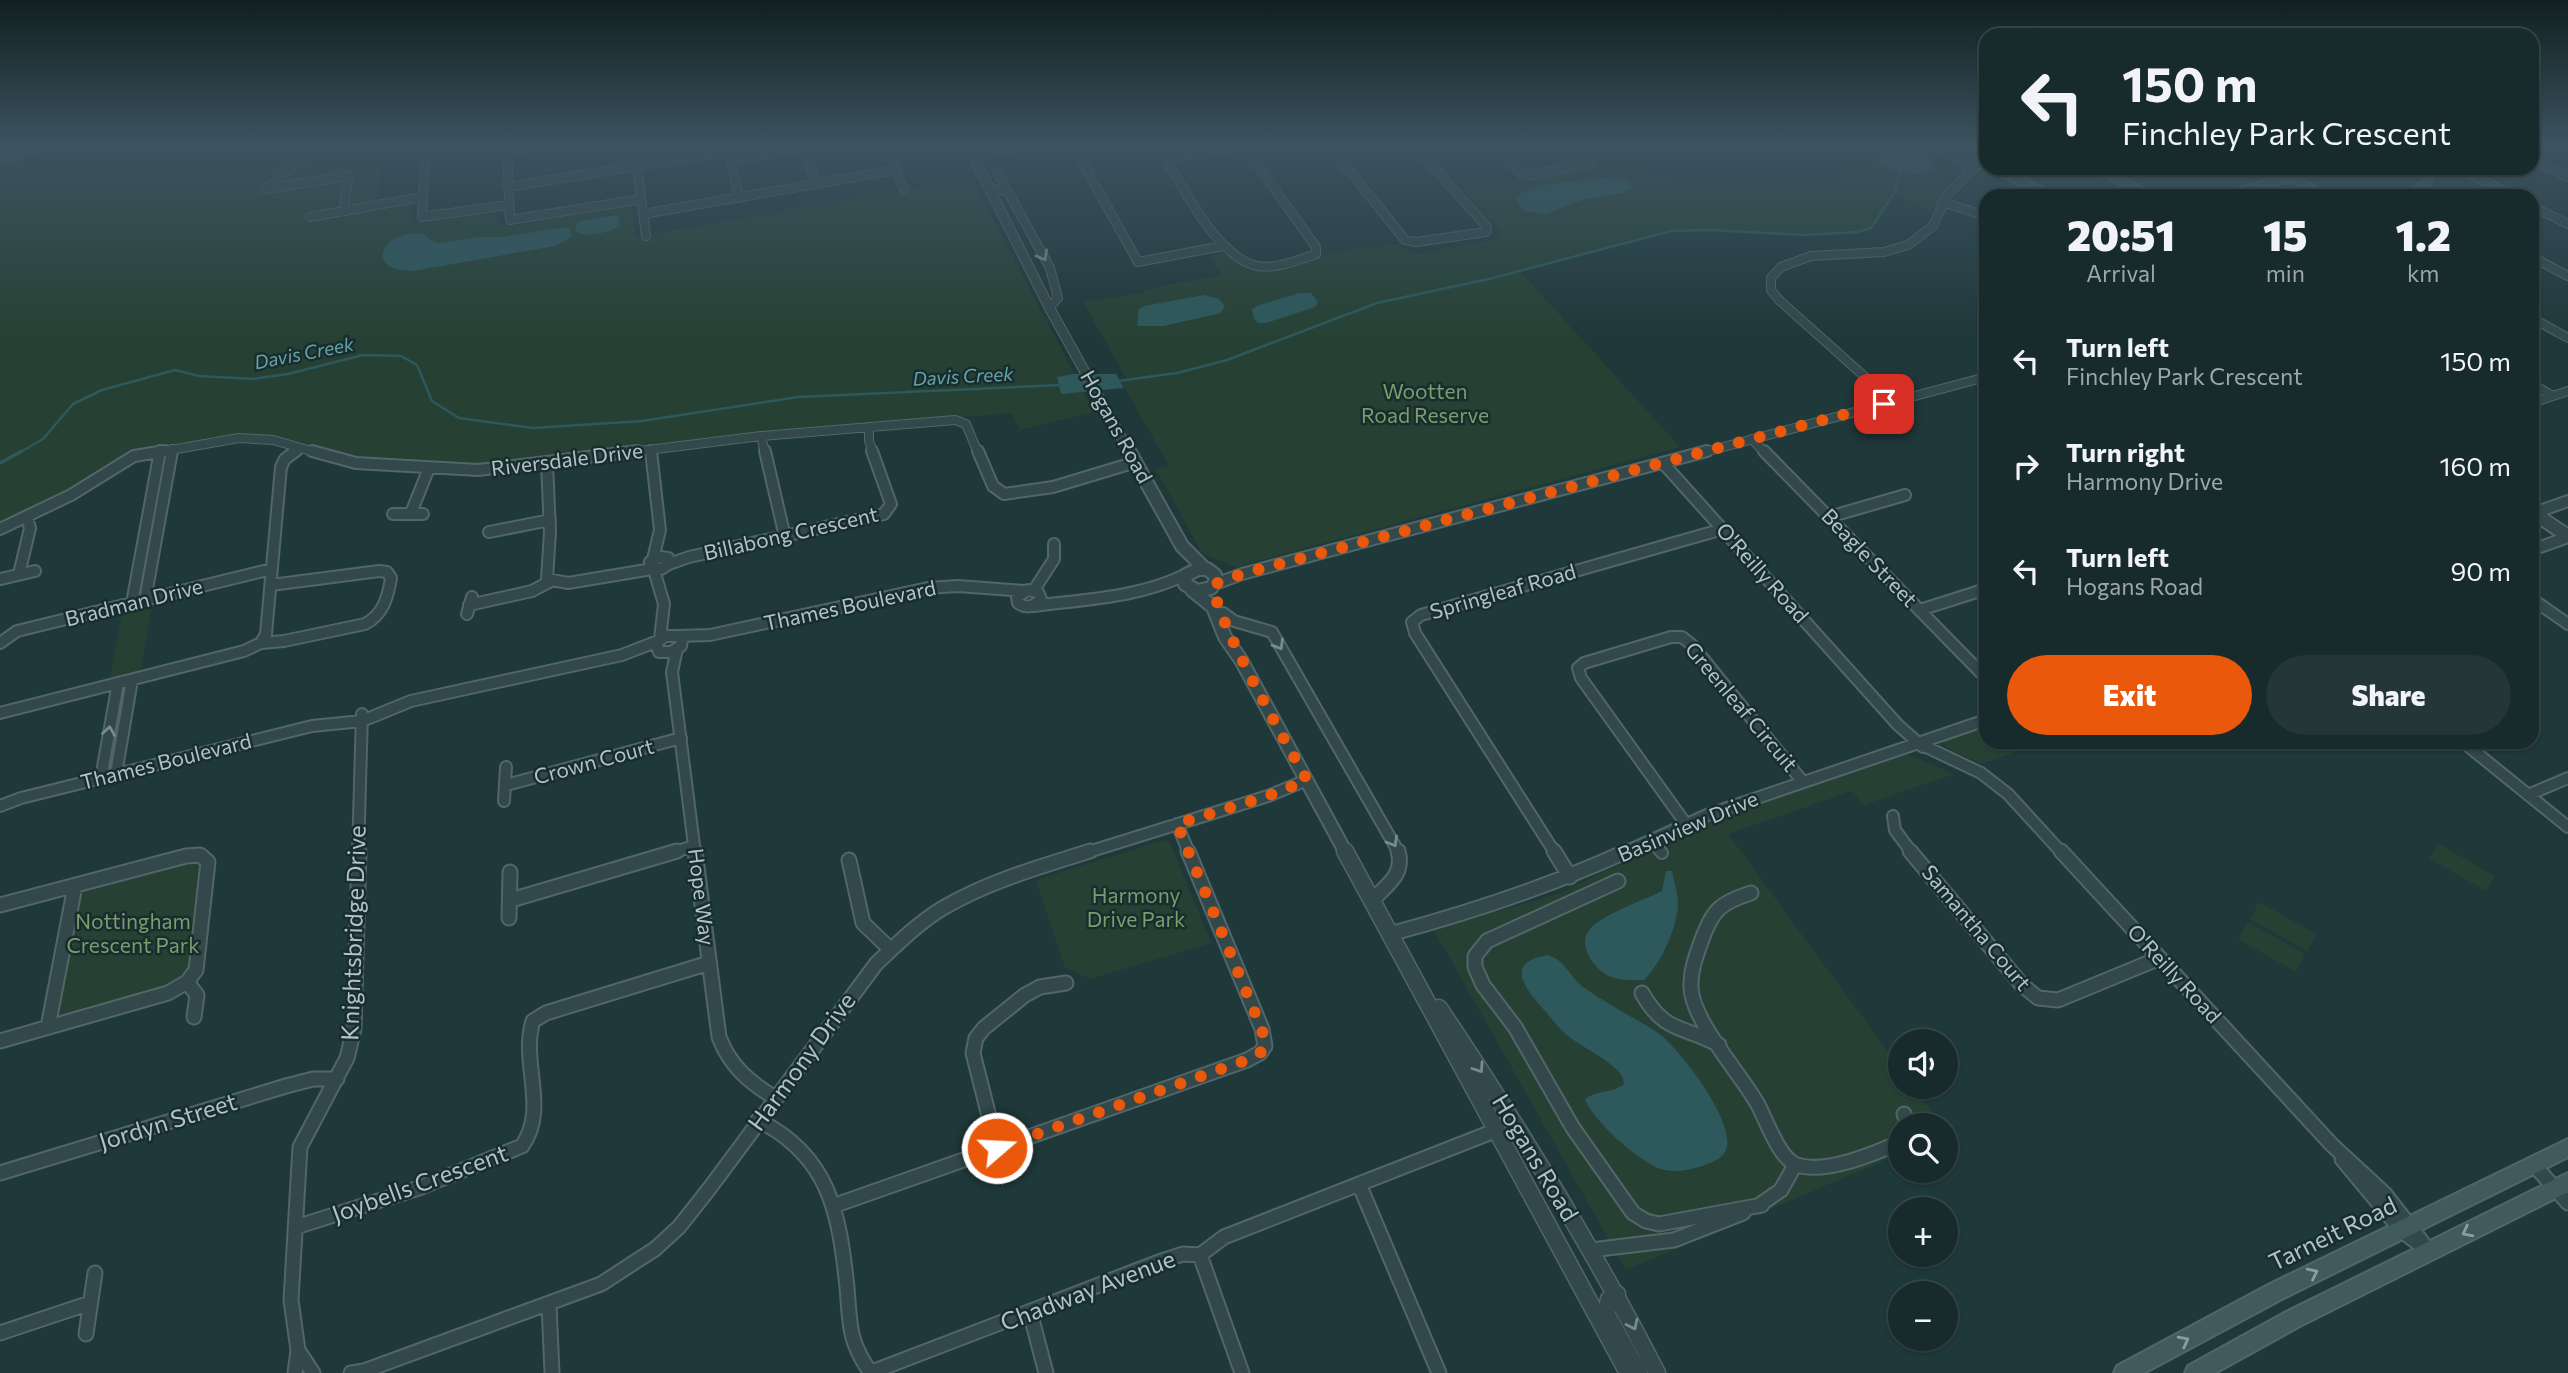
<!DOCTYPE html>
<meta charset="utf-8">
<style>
:root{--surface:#172a2c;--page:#243638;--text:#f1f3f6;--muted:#9ea7a9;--line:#364648;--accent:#ea580c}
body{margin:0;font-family:Commissioner,sans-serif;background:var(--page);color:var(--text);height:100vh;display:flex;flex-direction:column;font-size:26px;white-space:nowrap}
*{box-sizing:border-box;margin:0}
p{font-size:23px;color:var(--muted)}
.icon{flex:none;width:38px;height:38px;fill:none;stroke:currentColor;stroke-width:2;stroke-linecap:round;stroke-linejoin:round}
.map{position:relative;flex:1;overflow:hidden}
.side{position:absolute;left:1979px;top:189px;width:560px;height:560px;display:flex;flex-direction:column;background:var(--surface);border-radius:21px;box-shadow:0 2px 5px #0004,0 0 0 2px var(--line)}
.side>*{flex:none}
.top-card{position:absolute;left:1979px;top:28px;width:560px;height:147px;border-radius:21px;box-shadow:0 2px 5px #0004,0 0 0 2px var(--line);background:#172a2c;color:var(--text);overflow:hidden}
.buttons{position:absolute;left:1888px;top:1029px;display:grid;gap:14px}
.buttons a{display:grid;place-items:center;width:70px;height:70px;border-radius:50%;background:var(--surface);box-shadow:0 2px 5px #0004,0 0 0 2px var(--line);font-size:35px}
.pin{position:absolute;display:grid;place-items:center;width:60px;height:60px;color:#fff;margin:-30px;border-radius:14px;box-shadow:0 4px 10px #0006}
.me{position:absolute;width:77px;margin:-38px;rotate:71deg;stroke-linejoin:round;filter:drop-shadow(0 0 5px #0008)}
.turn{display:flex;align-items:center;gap:24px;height:147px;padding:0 28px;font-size:32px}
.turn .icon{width:91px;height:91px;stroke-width:2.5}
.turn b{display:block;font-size:49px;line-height:60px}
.eta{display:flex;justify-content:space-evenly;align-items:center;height:119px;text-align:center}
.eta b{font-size:42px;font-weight:800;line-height:49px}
.primary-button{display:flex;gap:14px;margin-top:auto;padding:14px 28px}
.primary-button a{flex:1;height:80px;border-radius:42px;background:var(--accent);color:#fff;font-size:28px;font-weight:800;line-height:80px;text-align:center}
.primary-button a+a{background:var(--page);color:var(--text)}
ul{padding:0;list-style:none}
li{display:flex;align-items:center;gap:21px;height:105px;padding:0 28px}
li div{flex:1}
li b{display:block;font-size:26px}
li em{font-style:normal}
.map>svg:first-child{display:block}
.green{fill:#264134}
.water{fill:#2d585c}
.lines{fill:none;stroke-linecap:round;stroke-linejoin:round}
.stream-far1{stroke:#2d585c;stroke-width:2.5}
.stream{stroke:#2d585c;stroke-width:3.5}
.minor-far2-casing{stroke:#516668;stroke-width:10}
.minor-far1-casing{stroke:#516668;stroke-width:14}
.minor-casing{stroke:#516668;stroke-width:17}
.tertiary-far2-casing{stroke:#516668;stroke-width:11}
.tertiary-far1-casing{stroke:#516668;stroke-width:16}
.tertiary-casing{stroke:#516668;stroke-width:19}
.secondary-casing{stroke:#516668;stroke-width:4}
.minor-far2{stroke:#33484a;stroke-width:8}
.minor-far1{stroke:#33484a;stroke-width:10}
.minor{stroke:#33484a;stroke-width:13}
.tertiary-far2{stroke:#33484a;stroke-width:9}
.tertiary-far1{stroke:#33484a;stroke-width:12}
.tertiary{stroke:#33484a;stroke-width:16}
.secondary{fill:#415a5d;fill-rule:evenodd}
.oneway{stroke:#778c8f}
.oneway2{stroke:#889fa2}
.route{stroke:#ea580c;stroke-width:12;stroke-dasharray:0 21.6}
.labels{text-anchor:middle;stroke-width:5;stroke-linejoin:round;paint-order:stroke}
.far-water-label{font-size:19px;font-style:italic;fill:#64a3a8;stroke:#192d2f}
.park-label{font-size:21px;fill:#799e6c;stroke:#192d2f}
.street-label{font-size:21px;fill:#aec4c7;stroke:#192d2f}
.near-street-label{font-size:24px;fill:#aec4c7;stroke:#192d2f}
</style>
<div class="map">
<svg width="2568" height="1373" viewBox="0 0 2568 1373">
<rect width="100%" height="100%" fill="#1f383a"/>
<!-- green -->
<path class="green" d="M76,144L70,154L116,144H384L375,208L412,204L411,220L414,222L494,211L497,212L498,223L508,226L629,206L632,207L636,237L972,178L1094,412L1020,430L1012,413L774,432L480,467L370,461L338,455L275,436L242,434L143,450L0,526V165Z
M1579,144H1639L1641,172L1751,187L1824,186L1835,178L1849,144H1884L1913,150L1921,144H1971L1966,152L1953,153L1949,162L1958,171L1931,211L1894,194L1871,228L1857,232L1805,235L1710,230L1671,231L1520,271L1680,447L1236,567L1202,553L1156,469L1169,466L1121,381L1127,380L1083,302L1144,293L1143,290L1221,275L1210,256L1228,253L1250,271L1330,253L1399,244L1412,254H1421L1494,240L1501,237V231L1461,189L1596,164Z
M152,605L141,670L110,678L122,612Z
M1986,726V742H2045L1982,764L1945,747L1944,741Z
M1906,754L1954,774L1864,805L1852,791L1728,834L1900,1068V1087H1914L1943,1125H1900V1154L1626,1270L1434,930L1560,893L1705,823Z
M1164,840L1170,842L1211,943L1090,979L1065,967L1036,880Z
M2439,844L2495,876L2486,891L2429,858Z
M194,859L201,864L188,974L168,989C158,985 140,992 131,1000L64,1017L60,1014L63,979L81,893L90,886Z
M2259,902L2316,934L2307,951L2250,919Z
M2248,922L2305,954L2296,972L2238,939Z"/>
<!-- water -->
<path class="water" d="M56,144H76L0,165V150C19,145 38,151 56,144Z
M1897,144H1934L1928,151L1934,169C1920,180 1889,171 1875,161Z
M1605,178L1627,180L1634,188L1623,193L1582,200L1546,214L1524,211L1515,197C1541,181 1575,182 1605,178Z
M609,216H618L620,226C609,232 587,239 575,231L578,222Z
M565,227L571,231V237L555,246L413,271C362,271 382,228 424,234L431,241L439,243L479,237H504Z
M1299,293H1311L1318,302L1315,307L1266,323H1258L1254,319L1252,309L1257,306Z
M1204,295L1219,299L1225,306L1221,313L1164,326H1137L1139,309L1144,306Z
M1074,374H1116L1124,388L1061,394L1057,377Z
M1666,871H1672C1674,882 1678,893 1678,904C1677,929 1661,963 1644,980C1633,980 1621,981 1611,977C1595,971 1576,945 1590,929C1601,915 1644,900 1662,891Z
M1547,955C1564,959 1569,975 1582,986C1591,993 1603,1000 1613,1006C1629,1017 1648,1024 1663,1037C1683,1054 1737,1124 1726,1150C1723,1158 1713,1162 1705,1165C1691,1170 1673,1174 1658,1168C1635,1158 1596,1123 1585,1100C1596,1089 1612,1094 1624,1084C1623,1078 1621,1074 1617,1070C1603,1056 1583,1048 1568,1036C1559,1029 1553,1020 1546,1012C1527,991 1502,963 1547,955Z"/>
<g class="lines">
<!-- stream-far1 -->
<path class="stream-far1" d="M1118,381L1177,373L1227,360L1377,303L1493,278L1671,231L1710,230L1805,235L1858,232L1871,228L1894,194L1903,166
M19,453L43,439L73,404L102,390L175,370L199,376L253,379L288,374L363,355L401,356L417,365L432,401L459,418L533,428L642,421L798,397L1061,385"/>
<!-- stream -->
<path class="stream" d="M0,463L22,451"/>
<defs>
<path id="minor-far2" d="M426,144L422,217L508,205
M507,144L510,220L641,199
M802,144L817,184
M884,144L904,189
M1072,144L1138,262L1223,246
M1157,144C1178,178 1213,252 1253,265C1271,271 1299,260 1316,254V247L1243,145
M1328,144L1405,240L1416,242L1486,232L1487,227L1413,144
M1494,144L1521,173L1531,175L1590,163V159L1575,144
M1975,144L1979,159
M109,145L116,144
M507,151L550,144
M729,154L739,198
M972,155L1037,144
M1166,159L1249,144
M2532,160L2568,177
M731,161L803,148
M637,166L646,236
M2097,168L2150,196
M2275,168L2325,196
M2459,168L2513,196
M997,173L1004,184L1002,189
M2110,175L2127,168
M507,187L728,151
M988,187L1008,192L1050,268L1058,298L1050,307
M267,188L318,144
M266,189L348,176L344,210
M2224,196L2291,177
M2409,196L2427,183L2433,168
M1942,202L1986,216
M2532,206L2568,224
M643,214L895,170
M310,217L422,197
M2532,257L2568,276
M2532,318L2568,338
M2532,384L2553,396
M1893,402L1779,300L1771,290V278L1781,267L1811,256L1884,252L1908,245L1933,226L1947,195L1976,166
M2532,403L2568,391
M869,427V441L873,453
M761,436L765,453
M1752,439L1765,453
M154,453L239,438L273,440L318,453
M171,453L172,449
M294,453L300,448
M624,453L761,436L955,420L966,424L978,453
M1701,453L1986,377"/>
<path id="minor-far1" d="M312,451L356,463L478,470L638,451
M651,451L660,530L653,559
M765,451L785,537
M978,451L993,486L1004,494L1053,487L1136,462
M1764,451L1986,678
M547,463L550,532L547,579L568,583L652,569
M1663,463L1898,725L1923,747
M411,513L429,468
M2534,513L2568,501
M393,514H423
M1829,517L1905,495
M0,529L71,495L134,456L165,451
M489,532L550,520
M2532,550L2568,537
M660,557L668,558L669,564L661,569H652L650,562Z
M669,564L689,557L884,514L891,504L872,451
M654,570L664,604L660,639
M19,574L30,528L27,518
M1,579L35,571
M1215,584L1242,574L1707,451
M1028,590L1038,592L1041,599C1033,607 1027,609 1018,603L1017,597Z
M1034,590L1054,559V544
M2532,599L2568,624
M145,600L172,451
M132,603L160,451
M469,605L532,591L551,581
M1034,606C1087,599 1138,598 1187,574
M1920,610L1986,589
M1223,613L1234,621L1272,632L1399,853
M467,614L472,597
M665,636H678L682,640L681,646L671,652H659L656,643Z
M678,636L710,635L928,588L958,586L1024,591
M0,643L17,631L272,569
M261,643L266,634L281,467L285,459L296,451
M677,649L672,672L695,853
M0,713L244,651L261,643L284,641L365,624C383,615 388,597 391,578L387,572L379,571L271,585
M2463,742L2568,827
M1920,744L1981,773L2008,794L2062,853
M116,774L132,680
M101,778L118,683
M506,785L681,738
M2528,795L2568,778
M504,801L506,767
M0,806L21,798L312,726L362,721L411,701L622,655L658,641
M1893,816L1895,830L1912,853
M1177,824L1189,853
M1686,824L1581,678L1578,668L1584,663L1671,637H1682L1692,645L1803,782
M1651,840L1662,853
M358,853L362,714
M671,853L694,846
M1085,853L1268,796L1307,780
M1555,853L1415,633L1412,622L1421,615L1723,529
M1623,853L1707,815L1986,720"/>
<path id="minor" d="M695,851L719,1037C730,1066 749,1082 775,1098
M1554,851L1570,877
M1910,851L2022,985L2038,998L2058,1000L2160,958
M2061,851L2332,1145L2385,1194L2429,1251
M849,860L863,923L890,949
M1618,881L1487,941L1475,956V967L1483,985L1515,1027L1573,1128L1633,1213L1646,1221L1659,1224L1762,1205
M1751,893C1719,903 1712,911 1701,942C1696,956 1690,972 1691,988C1693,1022 1740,1073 1757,1103C1766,1119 1779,1159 1797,1165C1825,1174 1874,1154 1900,1142
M511,900L677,851
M1372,901C1386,885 1405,875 1398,851
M0,905L186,856L200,855L208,862L196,970L187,982L168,993L0,1041
M509,918L510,872
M1390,934C1472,912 1550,886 1627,851
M187,982L197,995L194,1017
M1642,993C1665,1034 1683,1025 1719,1045
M48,1027L75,886
M1904,1114L1908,1125
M758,1120C830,1156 839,1213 847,1287C850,1324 848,1341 871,1373
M997,1148L973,1053L976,1038L984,1028L1025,995L1040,987L1066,983
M2342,1159L2401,1230L2423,1247
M2534,1165L2568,1203
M0,1173L286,1086L313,1079H337
M1359,1184L1439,1373
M833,1206L1247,1060L1260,1053L1265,1046L1262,1029L1188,851
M1758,1206L1781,1190L1795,1165
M296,1227L419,1188L522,1146C549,1108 520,1063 533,1021L546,1013L709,963
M1591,1250L1674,1240L1743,1213
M1200,1255L1242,1373
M549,1304L552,1373
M1030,1312L1046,1373
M0,1333L90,1303
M86,1334L95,1273
M298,1350L313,1373
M872,1372L1164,1260L1183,1254L1200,1255L1224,1237L1497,1130
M295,1373L298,1350L291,1300L300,1147L347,1058L354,1029L359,851
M351,1373L364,1371L601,1284L655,1249L679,1227L709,1189L876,964C897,944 918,923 943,908C989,881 1040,867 1090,851"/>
<path id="tertiary-far2" d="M967,144L1050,309L1130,453
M1917,144L1966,156
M1966,156L1976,158L1981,163L1966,165L1959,159Z
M1994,168L2051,196"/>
<path id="tertiary-far1" d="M1129,451L1182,546L1205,569
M2532,512L2568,536
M1198,569H1207L1215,575L1216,581L1211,588L1197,591L1185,584L1186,575Z
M1192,590L1213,607L1225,637L1241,660L1346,853"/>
<path id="tertiary" d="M1345,851L1628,1373
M1439,1008C1518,1126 1592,1246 1657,1373
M1617,1294L1609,1299L1606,1313L1639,1373"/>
<path id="secondary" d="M2568,1139V1157L2282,1299L2144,1373H2114L2117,1366L2268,1285Z
M2568,1173V1192L2300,1326L2215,1373H2185L2188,1366L2286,1312Z"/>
</defs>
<!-- minor-far2 casing -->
<use href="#minor-far2" class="minor-far2-casing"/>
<!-- minor-far1 casing -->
<use href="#minor-far1" class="minor-far1-casing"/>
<!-- minor casing -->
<use href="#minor" class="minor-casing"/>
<!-- tertiary-far2 casing -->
<use href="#tertiary-far2" class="tertiary-far2-casing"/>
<!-- tertiary-far1 casing -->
<use href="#tertiary-far1" class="tertiary-far1-casing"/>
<!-- tertiary casing -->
<use href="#tertiary" class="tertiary-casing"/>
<!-- secondary casing -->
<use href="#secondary" class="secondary-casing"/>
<!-- minor-far2 -->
<use href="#minor-far2" class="minor-far2"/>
<!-- minor-far1 -->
<use href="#minor-far1" class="minor-far1"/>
<!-- minor -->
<use href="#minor" class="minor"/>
<!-- tertiary-far2 -->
<use href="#tertiary-far2" class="tertiary-far2"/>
<!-- tertiary-far1 -->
<use href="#tertiary-far1" class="tertiary-far1"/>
<!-- tertiary -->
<use href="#tertiary" class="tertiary"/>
<!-- secondary -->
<use href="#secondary" class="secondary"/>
</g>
<!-- one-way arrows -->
<defs><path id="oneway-chevron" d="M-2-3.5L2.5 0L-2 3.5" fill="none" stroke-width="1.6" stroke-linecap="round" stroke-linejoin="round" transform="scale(1.75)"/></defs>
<g class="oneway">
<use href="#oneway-chevron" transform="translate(1043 256) rotate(61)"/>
<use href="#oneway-chevron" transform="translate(1279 645) rotate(59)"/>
<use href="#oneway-chevron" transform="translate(109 731) rotate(-81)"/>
<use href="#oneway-chevron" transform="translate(1393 842) rotate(60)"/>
<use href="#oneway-chevron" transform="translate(1479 1068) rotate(56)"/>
<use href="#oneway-chevron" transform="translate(1633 1325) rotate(64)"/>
</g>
<g class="oneway2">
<use href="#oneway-chevron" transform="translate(2467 1232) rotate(153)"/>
<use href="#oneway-chevron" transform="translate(2313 1273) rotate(-26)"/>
<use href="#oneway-chevron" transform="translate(2184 1341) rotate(-28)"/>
</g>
<!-- sky -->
<linearGradient id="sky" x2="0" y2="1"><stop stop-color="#111f20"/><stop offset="0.43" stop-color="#3c5360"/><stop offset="1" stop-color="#3c5360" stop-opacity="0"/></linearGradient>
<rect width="2568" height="336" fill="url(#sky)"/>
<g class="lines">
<!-- route -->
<path class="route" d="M997,1148L1247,1060L1260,1053L1265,1046L1262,1030L1177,824L1268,796L1307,780C1292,753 1206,604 1215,584L1242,574L1884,404"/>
</g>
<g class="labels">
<!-- far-water labels -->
<g class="far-water-label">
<text transform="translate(304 353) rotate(-11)" y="7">Davis Creek</text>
<text transform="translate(963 376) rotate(-3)" y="7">Davis Creek</text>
</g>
<!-- park labels -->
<g class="park-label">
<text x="1425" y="399">Wootten<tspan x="1425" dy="24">Road Reserve</tspan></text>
<text x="1136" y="903">Harmony<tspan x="1136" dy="24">Drive Park</tspan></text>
<text x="133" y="929">Nottingham<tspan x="133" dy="24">Crescent Park</tspan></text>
</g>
<!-- street labels -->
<g class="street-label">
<text transform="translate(1116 427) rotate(61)" y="7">Hogans Road</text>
<text transform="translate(567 460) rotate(-7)" y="7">Riversdale Drive</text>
<text transform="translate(791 534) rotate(-13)" y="7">Billabong Crescent</text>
<text transform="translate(1869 558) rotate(46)" y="7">Beagle Street</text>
<text transform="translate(1762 573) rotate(48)" y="7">O'Reilly Road</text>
<text transform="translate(1503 592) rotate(-16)" y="7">Springleaf Road</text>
<text transform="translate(134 603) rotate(-14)" y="7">Bradman Drive</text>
<text transform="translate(850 606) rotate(-12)" y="7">Thames Boulevard</text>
<text transform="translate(1741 707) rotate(50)" y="7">Greenleaf Circuit</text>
<text transform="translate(166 762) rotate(-14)" y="7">Thames Boulevard</text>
<text transform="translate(594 762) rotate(-15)" y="7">Crown Court</text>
<text transform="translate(1688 827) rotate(-23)" y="7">Basinview Drive</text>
<text transform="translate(701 897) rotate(83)" y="7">Hope Way</text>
<text transform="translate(1976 928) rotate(50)" y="7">Samantha Court</text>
<text transform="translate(2174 974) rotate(47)" y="7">O'Reilly Road</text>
</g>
<!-- near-street labels -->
<g class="near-street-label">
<text transform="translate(354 933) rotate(-88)" y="8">Knightsbridge Drive</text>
<text transform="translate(802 1062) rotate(-54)" y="8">Harmony Drive</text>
<text transform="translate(168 1122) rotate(-17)" y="8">Jordyn Street</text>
<text transform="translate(1535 1158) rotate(59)" y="8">Hogans Road</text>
<text transform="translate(420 1184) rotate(-20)" y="8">Joybells Crescent</text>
<text transform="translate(2333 1234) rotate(-26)" y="8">Tarneit Road</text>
<text transform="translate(1088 1291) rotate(-21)" y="8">Chadway Avenue</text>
</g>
</g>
</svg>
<div class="buttons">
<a><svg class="icon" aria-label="sound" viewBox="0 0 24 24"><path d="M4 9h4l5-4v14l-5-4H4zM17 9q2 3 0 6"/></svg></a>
<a><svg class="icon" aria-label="search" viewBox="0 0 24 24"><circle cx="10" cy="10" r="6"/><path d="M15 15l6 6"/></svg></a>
<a>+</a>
<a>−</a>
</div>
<div class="pin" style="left:1884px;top:404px;background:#d93025"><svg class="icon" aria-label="arrive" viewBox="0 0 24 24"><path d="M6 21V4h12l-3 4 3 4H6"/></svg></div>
<svg class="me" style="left:997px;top:1148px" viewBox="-20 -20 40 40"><circle r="17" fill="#ea580c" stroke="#fff" stroke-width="3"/><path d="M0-11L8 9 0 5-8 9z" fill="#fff"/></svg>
<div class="top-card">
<div class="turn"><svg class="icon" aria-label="left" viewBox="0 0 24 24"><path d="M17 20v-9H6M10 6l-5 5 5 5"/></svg><div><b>150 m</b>Finchley Park Crescent</div></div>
</div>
<section class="side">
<div class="eta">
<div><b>20:51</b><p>Arrival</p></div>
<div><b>15</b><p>min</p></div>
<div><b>1.2</b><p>km</p></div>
</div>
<ul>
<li><svg class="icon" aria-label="left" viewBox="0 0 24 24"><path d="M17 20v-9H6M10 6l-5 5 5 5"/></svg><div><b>Turn left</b><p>Finchley Park Crescent</p></div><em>150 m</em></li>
<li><svg class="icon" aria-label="right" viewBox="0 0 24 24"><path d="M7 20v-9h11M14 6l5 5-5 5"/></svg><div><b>Turn right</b><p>Harmony Drive</p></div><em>160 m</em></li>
<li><svg class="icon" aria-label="left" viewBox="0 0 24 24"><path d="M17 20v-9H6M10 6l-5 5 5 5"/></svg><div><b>Turn left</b><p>Hogans Road</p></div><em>90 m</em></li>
</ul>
<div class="primary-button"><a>Exit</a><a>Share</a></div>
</section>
</div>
